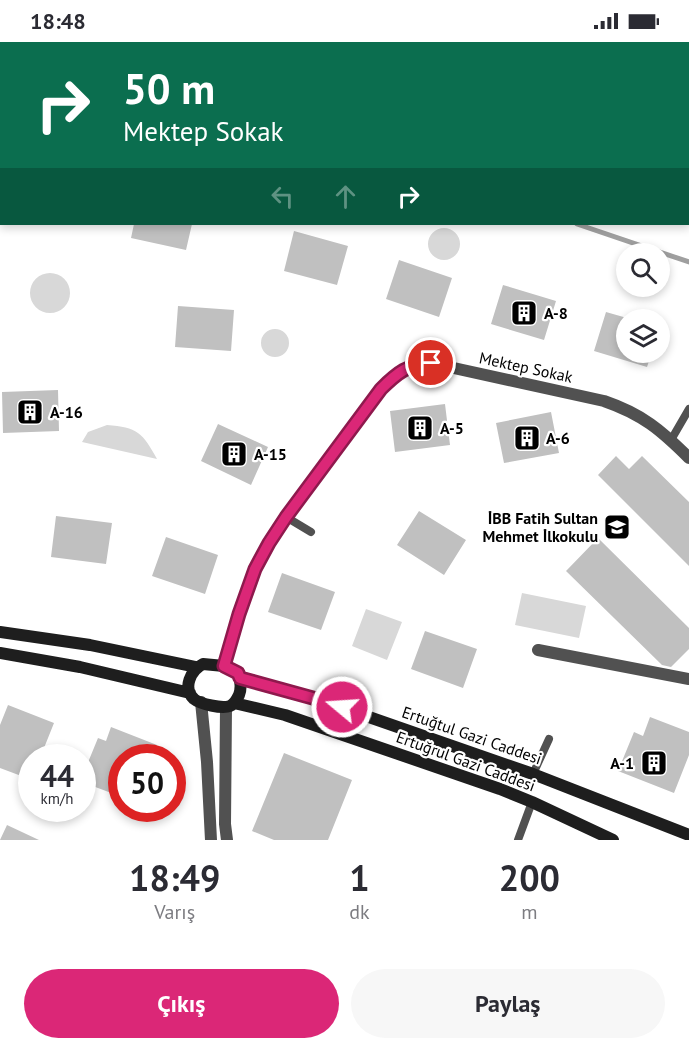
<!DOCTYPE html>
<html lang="tr">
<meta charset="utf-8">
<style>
:root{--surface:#fff;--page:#f7f7f7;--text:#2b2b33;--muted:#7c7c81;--accent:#db2777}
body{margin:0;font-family:"PT Sans",sans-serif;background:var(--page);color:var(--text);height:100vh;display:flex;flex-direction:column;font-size:22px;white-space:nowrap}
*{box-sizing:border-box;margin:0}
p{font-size:20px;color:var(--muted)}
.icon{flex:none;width:33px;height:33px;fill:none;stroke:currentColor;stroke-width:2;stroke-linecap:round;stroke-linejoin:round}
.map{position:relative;height:798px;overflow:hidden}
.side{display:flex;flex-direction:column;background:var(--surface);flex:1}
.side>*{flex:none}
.hud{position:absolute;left:0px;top:0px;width:690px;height:183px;box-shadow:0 3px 9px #0003;background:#0b6e4f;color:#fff;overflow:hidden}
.fabs{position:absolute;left:616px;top:201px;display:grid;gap:12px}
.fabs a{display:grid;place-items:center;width:54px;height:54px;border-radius:50%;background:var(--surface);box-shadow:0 3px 9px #0003;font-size:30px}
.speed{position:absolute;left:18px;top:702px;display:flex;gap:12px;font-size:30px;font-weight:700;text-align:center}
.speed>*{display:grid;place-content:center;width:78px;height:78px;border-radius:50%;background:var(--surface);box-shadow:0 3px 9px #0003;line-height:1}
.speed small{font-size:15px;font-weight:400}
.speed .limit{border:9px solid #d22;background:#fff;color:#111}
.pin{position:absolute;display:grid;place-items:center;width:51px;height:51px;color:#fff;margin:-26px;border:3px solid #fff;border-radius:50%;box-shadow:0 2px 6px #0007}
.me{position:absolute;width:66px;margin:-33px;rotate:288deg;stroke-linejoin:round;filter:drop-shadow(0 0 4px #0008)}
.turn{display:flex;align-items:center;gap:21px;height:126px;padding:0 24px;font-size:27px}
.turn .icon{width:78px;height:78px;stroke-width:2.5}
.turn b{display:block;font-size:42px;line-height:51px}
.lanes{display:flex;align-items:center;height:57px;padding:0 24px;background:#0003;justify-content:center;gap:30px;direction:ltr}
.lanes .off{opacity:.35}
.eta{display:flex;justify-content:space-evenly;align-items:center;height:102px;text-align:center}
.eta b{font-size:36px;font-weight:700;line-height:42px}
.action{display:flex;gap:12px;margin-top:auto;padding:12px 24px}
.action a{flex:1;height:69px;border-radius:36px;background:var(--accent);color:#fff;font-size:24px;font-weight:700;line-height:69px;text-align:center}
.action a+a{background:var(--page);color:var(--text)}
.status{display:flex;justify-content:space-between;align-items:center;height:42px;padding:0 30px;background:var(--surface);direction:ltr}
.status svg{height:16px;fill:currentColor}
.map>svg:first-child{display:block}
.green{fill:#d8d8d8}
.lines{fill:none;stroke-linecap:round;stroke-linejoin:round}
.stream{stroke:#9f9f9f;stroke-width:5}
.building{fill:#c0c0c0}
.primary-casing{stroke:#dbdbdb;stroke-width:18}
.service{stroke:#515151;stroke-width:8}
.minor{stroke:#515151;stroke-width:12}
.tertiary{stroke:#515151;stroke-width:12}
.secondary{stroke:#1e1e1e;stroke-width:12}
.primary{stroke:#000;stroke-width:15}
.route-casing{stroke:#8e194d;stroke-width:15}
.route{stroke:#db2777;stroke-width:10}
.labels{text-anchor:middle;stroke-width:4.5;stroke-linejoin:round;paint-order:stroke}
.poi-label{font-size:16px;font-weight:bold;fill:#000;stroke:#fff;text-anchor:start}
.street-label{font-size:16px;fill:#000;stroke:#fff}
</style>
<div class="status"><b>18:48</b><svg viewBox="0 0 49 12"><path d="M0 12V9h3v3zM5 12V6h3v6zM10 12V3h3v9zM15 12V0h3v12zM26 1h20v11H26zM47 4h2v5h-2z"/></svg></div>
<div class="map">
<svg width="689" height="798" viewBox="0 0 689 798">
<rect width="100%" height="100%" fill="#fff"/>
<!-- green -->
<path class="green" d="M364,0H668L674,1L369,2Z
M428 202a16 16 0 1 1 32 0a16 16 0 1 1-32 0Z
M30 251a20 20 0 1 1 40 0a20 20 0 1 1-40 0Z
M261 301a14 14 0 1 1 28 0a14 14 0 1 1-28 0Z
M107,383C137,385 143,391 157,417L82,400L88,390Z
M522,551L586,564L579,596L515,583Z
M366,567L402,580L387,618L352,604Z"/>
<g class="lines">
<!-- stream -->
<path class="stream" d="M0,2H2
M577,182L689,220"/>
</g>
<!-- building -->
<path class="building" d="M134,182H192L186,208L131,196Z
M294,189L348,204L337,243L284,229Z
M399,218L452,236L439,275L386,257Z
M503,243L556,259L544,298L491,282Z
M178,264L234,268L231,309L175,305Z
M606,270L627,276V310H652L647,325L594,309Z
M58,348L59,389L3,391L2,350Z
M445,362L450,403L395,410L390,369Z
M551,370L559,411L504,421L496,381Z
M218,382L268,405L251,443L201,419Z
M616,414L629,427L642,414L689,460V524L598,433Z
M419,469L466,498L444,533L397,503Z
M56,474L112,481L106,522L51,515Z
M166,495L218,513L205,552L152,534Z
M598,496L689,586V607L671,625L662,623L566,529Z
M282,531L335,550L321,588L268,570Z
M425,589L477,607L463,646L411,627Z
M8,663L54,681L40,716H32V738L0,726V683Z
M650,675L689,690V713L674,751L618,729L634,690L643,694Z
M111,685L157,703L152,716H122V755L82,740V735L98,696L106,699Z
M284,711L352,738L328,798H274L252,789Z
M7,783L39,798H0Z"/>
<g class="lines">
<defs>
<path id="primary" d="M211,0L216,2
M297,0L302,2
M688,133H689
M688,162H689"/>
</defs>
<!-- primary casing -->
<use href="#primary" class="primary-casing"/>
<!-- service -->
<path class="service" d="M671,398L689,367
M286,475L311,490
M533,732L549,697
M518,798L532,760"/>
<!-- minor -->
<path class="minor" d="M538,608L689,637"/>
<!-- tertiary -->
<path class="tertiary" d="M224,624L239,572L255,527L269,501L286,475L381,347C397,331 408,322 431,321L604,359C642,372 661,388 689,416
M201,660L207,720L211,798
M226,665L225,782L227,798"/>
<!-- secondary -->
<path class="secondary" d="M0,590L90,603L196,625
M0,611L80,625L190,651
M203,622L224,624L238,631C241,639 242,645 239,653C237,657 235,662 230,664C222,667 200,662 194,657C182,646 191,628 203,622Z
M240,635L320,658L533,732L689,793
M234,661L285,673L500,747L532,760L613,798"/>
<!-- primary -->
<use href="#primary" class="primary"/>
</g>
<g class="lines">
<defs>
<path id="route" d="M342,665L320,658L240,636L238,631L224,624L239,572L255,527L269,501L286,475L381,347C397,331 408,322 431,321"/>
</defs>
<!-- route casing -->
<use href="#route" class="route-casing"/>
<!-- route -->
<use href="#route" class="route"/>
</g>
<!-- icons -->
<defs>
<symbol id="building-square" viewBox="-11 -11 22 22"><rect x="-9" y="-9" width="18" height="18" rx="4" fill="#000" stroke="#fff"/><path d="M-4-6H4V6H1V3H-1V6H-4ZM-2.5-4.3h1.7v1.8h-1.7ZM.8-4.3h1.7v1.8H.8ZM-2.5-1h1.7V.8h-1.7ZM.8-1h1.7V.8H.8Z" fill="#fff"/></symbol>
<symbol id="school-square" viewBox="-11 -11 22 22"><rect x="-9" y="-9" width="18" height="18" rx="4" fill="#000" stroke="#fff"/><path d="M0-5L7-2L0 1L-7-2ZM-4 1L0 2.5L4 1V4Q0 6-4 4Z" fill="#fff"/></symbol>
</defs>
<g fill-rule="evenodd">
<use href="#building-square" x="509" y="256" width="30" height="30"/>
<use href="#building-square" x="15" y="355" width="30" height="30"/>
<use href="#building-square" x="405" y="371" width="30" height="30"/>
<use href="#building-square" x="512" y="381" width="30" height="30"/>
<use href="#building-square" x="219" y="397" width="30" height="30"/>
<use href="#school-square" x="602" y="470" width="30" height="30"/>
<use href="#building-square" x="639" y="706" width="30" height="30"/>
</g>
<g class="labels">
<!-- poi labels -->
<g class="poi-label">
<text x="544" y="277">A-8</text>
<text x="50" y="376">A-16</text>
<text x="440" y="392">A-5</text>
<text x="546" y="402">A-6</text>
<text x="254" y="418">A-15</text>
<text x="598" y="482" text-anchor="end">İBB Fatih Sultan<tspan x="598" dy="18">Mehmet İlkokulu</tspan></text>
<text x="634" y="727" text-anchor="end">A-1</text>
</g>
<!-- street labels -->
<g class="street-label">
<text transform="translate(526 325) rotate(12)" y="6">Mektep Sokak</text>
<text transform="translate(472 693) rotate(19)" y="6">Ertuğtul Gazi Caddesi</text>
<text transform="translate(466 719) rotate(20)" y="6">Ertuğrul Gazi Caddesi</text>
</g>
</g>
</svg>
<div class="fabs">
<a><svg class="icon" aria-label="search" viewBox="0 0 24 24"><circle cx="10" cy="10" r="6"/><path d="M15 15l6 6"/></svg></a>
<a><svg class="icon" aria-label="layers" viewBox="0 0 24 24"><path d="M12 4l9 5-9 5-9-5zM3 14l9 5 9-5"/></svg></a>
</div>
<div class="speed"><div>44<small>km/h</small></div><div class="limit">50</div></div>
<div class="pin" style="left:431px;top:321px;background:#d93025"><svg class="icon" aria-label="arrive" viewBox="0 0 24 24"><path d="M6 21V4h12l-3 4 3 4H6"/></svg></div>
<svg class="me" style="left:342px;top:665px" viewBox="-20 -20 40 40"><circle r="17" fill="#db2777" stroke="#fff" stroke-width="3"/><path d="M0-11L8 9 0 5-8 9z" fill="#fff"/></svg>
<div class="hud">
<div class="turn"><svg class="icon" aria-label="right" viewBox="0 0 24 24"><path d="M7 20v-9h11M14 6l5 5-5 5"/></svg><div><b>50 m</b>Mektep Sokak</div></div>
<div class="lanes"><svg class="icon off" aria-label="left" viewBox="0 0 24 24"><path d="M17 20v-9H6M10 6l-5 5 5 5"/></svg><svg class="icon off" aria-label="ahead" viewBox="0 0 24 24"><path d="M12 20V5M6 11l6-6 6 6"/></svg><svg class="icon" aria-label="right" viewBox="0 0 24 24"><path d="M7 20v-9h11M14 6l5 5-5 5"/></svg></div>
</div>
</div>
<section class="side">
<div class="eta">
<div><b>18:49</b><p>Varış</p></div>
<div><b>1</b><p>dk</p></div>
<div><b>200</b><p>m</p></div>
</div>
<div class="action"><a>Çıkış</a><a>Paylaş</a></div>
</section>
